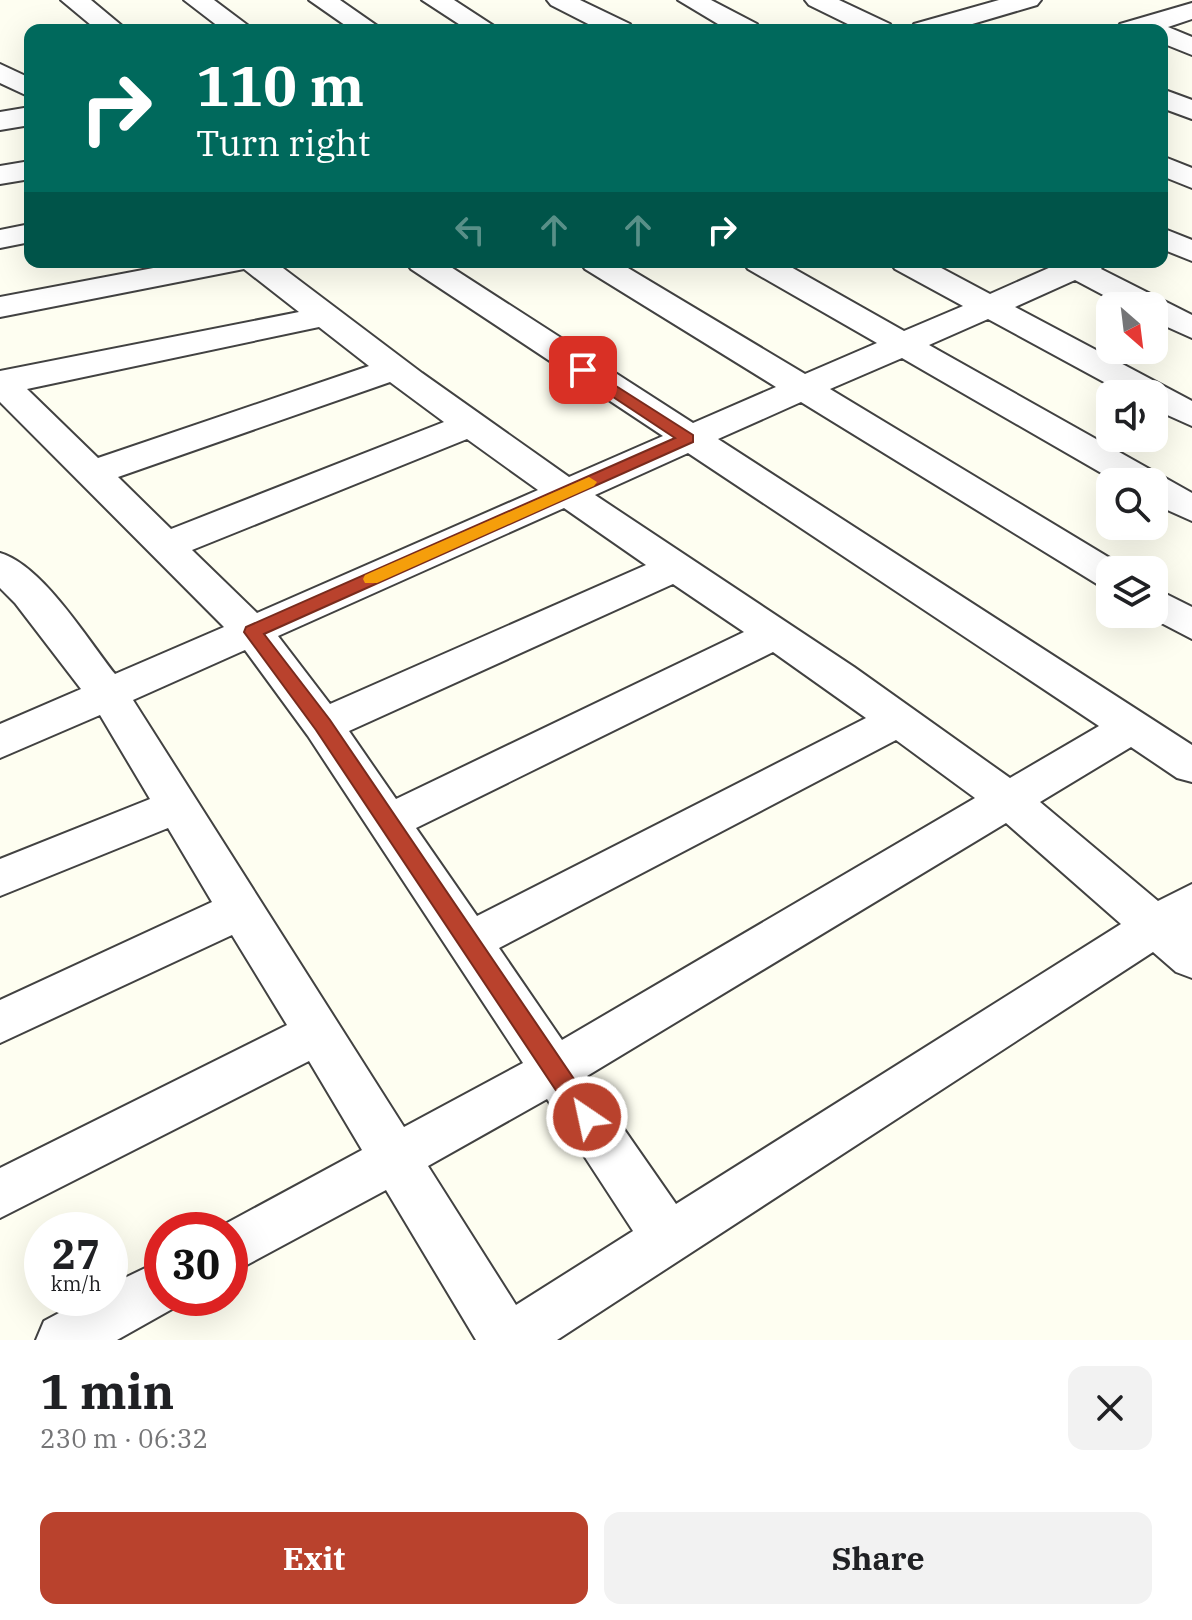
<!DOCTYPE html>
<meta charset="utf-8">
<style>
:root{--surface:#fff;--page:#f2f2f2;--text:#202124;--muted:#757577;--accent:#b9422d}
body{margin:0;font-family:"IBM Plex Serif",serif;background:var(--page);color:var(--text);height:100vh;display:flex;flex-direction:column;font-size:30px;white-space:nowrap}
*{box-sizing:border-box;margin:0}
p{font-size:26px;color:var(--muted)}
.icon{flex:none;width:44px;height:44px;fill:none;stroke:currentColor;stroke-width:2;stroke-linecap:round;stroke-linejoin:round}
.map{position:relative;height:1340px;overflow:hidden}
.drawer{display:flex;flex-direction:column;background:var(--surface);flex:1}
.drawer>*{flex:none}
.banner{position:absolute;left:24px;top:24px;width:1144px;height:244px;border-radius:16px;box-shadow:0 8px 32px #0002;background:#00695c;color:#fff;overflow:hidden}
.needle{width:52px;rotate:152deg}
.tools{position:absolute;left:1096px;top:292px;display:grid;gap:16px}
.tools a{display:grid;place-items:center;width:72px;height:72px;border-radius:16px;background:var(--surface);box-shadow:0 8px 32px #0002;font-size:40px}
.speed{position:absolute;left:24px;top:1212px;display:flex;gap:16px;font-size:40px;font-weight:700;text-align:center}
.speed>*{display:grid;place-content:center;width:104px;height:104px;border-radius:50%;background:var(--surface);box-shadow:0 8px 32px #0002;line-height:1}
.speed small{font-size:20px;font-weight:400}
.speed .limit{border:12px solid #d22;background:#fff;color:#111}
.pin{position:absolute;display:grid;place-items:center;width:68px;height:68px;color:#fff;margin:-34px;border-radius:16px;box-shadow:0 4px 12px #0006}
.me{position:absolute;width:88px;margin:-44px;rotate:326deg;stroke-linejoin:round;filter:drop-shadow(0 0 6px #0008)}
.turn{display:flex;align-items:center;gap:28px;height:168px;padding:0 40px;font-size:36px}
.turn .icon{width:104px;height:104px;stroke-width:2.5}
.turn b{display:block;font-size:56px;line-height:68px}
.lanes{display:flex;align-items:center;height:76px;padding:0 40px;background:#0003;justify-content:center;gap:40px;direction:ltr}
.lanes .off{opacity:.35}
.round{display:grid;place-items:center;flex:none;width:84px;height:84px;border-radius:16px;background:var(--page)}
.summary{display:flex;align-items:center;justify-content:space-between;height:136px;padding:0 40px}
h1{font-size:48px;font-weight:800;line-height:60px}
.button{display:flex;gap:16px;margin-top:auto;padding:16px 40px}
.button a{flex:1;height:92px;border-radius:16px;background:var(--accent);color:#fff;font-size:32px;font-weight:800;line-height:92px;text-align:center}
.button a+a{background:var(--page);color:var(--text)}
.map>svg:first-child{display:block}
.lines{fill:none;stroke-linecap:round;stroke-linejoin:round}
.minor-casing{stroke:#424242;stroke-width:4}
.minor{fill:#fff;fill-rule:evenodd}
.route{fill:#b9422d;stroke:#782b1d;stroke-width:2}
.slow{fill:#f59e0b}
</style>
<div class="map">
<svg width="1192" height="1340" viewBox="0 0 1192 1340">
<rect width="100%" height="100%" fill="#fefef1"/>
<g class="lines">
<defs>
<path id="minor" d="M61,0H91L127,30H97Z
M184,0H214L254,30H223Z
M309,0H340L383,30H352Z
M422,0H454L500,30H468Z
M547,0H580L630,24L634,30H600L551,5Z
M678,0H711L757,24L761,30H728Z
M805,0H839L890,24L894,30H860L809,5Z
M999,0H1041L1037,5L952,30H910L914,24Z
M1192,3V19L1168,27L1192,37V55L1162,43V30H1116L1120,24Z
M0,64L30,78V97L0,83Z
M1162,89L1192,100V119L1162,108Z
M30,107V125L0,130V112Z
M1162,156L1192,168V188L1162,176Z
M30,161V179L0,184V166Z
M30,224V242L0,248V230Z
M1162,228L1192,240V261L1162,249Z
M185,262H275L422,373L569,477L663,436L411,269L406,262H443L693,423L776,387L585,269L580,262H618L805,374L877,343L748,269L743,262H782L904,331L963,306L895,269L890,262H930L990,294L1051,267L1047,262H1106L1101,269L1192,315V338L1154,321V306H1124L1075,280L1015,307L1192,401V426L1154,409V394H1126L988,319L929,345L1192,493V521L1154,504V482H1117L902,358L830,389L1123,566L1126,570H1110V588L1097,584L801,402L718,439L1192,745V782L1177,778L1131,747L1040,802L1158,901L1192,884V978L1176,972L1153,952L557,1340H476L386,1190L230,1274V1230H214L362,1150L309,1061L0,1218V1168L287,1025L232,935L0,1043V1000L212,902L168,828L0,896V859L150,799L100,715L0,758V724L81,689L15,603L0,588V553C42,565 88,640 115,674L224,627L0,402V371L299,312L244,269L0,317V297ZM319,327L369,366L98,458L27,389ZM390,382L444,422L171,529L118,477ZM467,439L538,490L257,613L192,550ZM688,453L1099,726L1010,778L854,667L595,495ZM564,508L646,565L330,704L278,636ZM673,584L744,632L396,799L349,731ZM245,650L308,736L523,1063L404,1127L133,700ZM773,652L866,718L477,916L416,828ZM896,740L975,798L562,1040L499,948ZM1006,823L1121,924L676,1204L587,1076ZM547,1099L633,1231L516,1305L428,1166Z
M1154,588L1192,607V639L1144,614H1154Z
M162,1260V1298H183L181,1304L117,1340H36L44,1321L87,1298H110V1285Z"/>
</defs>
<!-- minor casing -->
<use href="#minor" class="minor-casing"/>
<!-- minor -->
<use href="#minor" class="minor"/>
</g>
<!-- route -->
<path class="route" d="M583,365L693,435V442L264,634L330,720L595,1110L598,1117L595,1125L587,1128L579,1125L316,730L244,632L246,627L675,438L577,373L575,370Z"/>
<!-- slow -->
<path class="slow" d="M589,477L597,482L594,486L377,583H365L363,579L365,575Z"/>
</svg>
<div class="tools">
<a><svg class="needle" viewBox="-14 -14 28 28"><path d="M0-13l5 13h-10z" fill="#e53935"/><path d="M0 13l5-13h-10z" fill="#757577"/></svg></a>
<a><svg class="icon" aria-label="sound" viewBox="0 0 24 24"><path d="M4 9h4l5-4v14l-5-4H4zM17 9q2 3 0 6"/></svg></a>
<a><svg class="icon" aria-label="search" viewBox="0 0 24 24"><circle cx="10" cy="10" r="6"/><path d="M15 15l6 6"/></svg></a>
<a><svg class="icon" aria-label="layers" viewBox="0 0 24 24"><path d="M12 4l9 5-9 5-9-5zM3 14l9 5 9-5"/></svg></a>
</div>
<div class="speed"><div>27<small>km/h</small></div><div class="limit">30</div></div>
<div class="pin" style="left:583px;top:370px;background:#d93025"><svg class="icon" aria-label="arrive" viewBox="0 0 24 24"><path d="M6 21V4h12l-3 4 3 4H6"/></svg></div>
<svg class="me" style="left:587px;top:1117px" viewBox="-20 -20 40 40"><circle r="17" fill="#b9422d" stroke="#fff" stroke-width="3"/><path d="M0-11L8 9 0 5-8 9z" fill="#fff"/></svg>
<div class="banner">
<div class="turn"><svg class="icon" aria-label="right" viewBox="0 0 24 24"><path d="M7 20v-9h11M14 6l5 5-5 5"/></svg><div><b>110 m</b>Turn right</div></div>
<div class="lanes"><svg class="icon off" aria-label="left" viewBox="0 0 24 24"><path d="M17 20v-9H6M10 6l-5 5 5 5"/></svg><svg class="icon off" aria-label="ahead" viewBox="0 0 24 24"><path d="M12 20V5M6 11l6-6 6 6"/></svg><svg class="icon off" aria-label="ahead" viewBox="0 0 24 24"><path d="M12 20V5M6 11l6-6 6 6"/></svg><svg class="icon" aria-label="right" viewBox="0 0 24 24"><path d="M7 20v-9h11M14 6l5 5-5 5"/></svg></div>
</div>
</div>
<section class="drawer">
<div class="summary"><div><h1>1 min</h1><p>230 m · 06:32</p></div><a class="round"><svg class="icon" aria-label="close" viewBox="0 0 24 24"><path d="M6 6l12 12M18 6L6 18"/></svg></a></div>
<div class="button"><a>Exit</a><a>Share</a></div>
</section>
